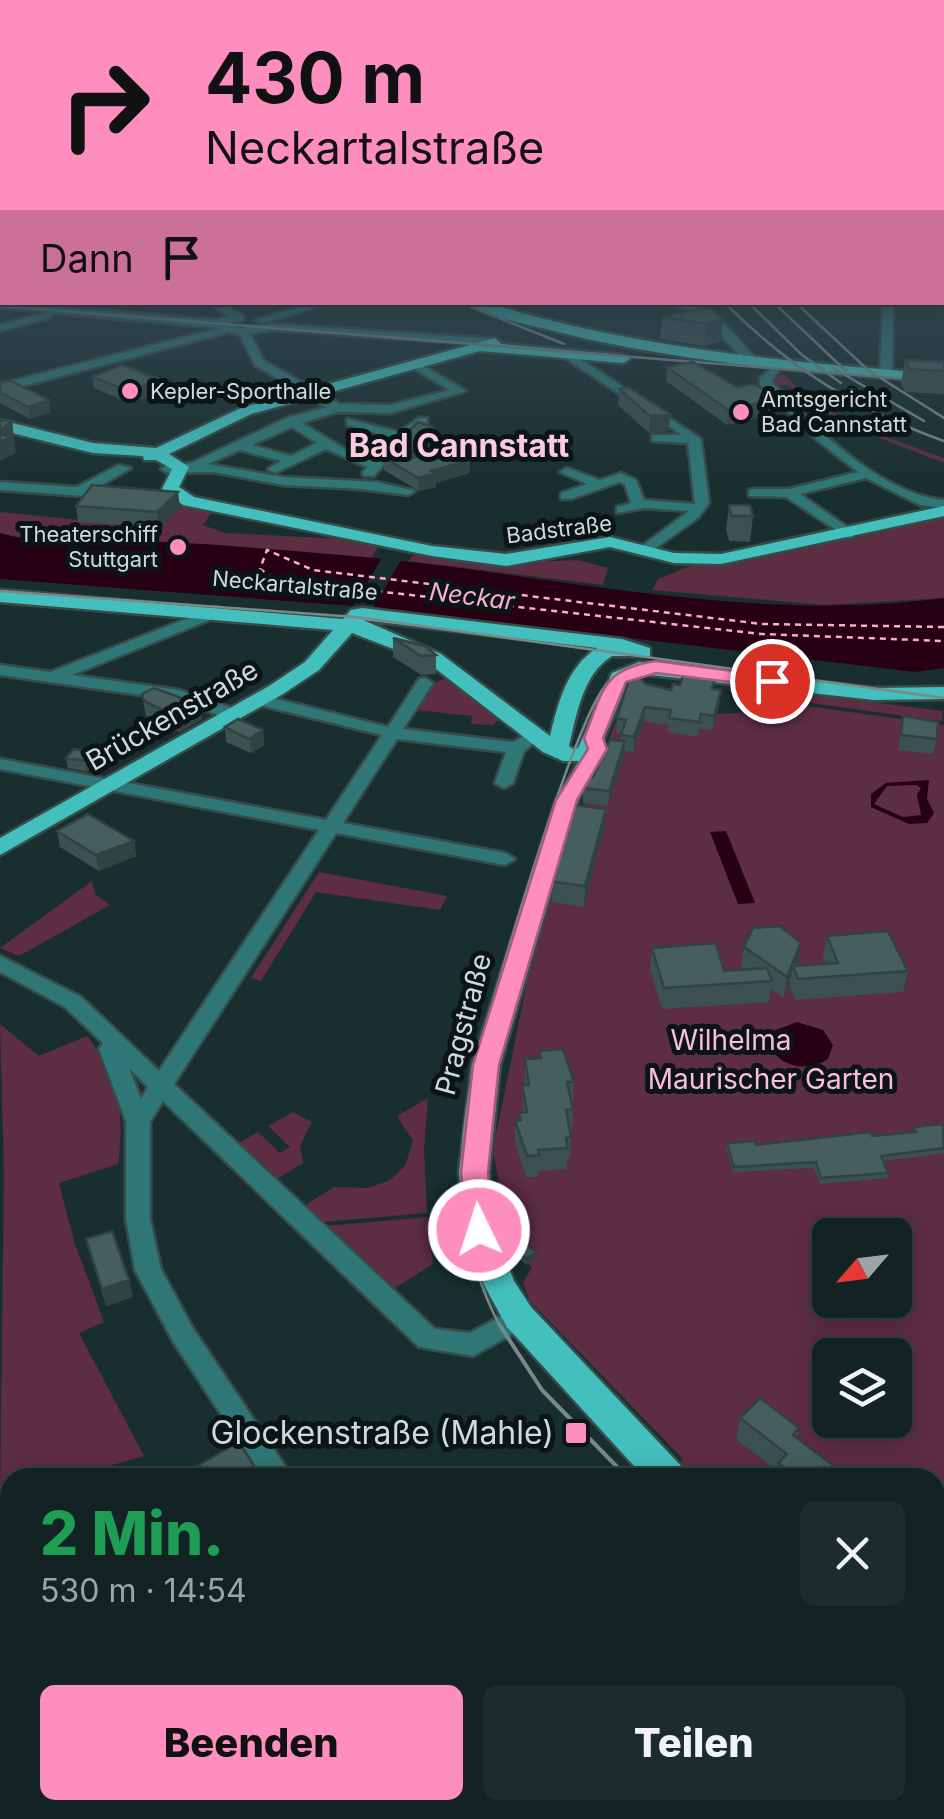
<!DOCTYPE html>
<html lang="de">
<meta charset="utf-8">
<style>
:root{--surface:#132323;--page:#1c2b2b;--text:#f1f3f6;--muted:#9da4a6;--line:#324041;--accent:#fe8ebe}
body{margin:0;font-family:Inter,sans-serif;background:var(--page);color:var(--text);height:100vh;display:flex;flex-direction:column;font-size:38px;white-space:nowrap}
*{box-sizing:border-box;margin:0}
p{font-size:32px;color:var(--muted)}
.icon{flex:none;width:55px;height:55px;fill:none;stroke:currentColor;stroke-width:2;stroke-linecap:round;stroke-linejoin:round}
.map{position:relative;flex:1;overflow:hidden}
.side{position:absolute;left:0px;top:1468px;width:945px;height:352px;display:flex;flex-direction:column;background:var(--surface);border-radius:30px 30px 0 0;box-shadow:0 5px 25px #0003,0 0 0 2px var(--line)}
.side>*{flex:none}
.guide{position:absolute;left:0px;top:0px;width:945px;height:305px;box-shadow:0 5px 25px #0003,0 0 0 2px var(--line);background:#fe8ebe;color:#111;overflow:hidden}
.needle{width:65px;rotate:242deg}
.controls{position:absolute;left:812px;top:1218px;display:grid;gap:20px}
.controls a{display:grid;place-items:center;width:100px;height:100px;border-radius:15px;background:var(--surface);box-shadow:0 5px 25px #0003,0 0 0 2px var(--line);font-size:50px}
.pin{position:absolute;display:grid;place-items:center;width:85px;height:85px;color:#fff;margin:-42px;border:5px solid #fff;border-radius:50%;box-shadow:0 2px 10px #0007}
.me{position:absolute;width:110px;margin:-55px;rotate:356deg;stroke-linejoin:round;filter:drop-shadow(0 0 8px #0008)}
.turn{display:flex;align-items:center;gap:35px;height:210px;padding:0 40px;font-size:45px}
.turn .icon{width:130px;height:130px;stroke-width:2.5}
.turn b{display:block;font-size:70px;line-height:85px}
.then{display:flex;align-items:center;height:95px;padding:0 40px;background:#0003;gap:20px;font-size:38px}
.round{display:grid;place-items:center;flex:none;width:105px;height:105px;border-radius:15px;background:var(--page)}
.head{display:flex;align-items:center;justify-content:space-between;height:170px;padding:0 40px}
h1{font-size:60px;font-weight:800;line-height:75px;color:#1e9e55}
.primary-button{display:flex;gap:20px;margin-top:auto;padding:20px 40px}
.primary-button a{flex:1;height:115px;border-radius:15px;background:var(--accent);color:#111;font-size:40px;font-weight:800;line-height:115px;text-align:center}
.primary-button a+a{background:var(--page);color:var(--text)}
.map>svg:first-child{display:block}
.green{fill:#5d2d42;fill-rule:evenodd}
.water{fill:#280013;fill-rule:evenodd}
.pier{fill:#192f2f}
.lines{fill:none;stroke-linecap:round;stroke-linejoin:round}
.ferry{stroke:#fcaccc;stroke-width:2.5;stroke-dasharray:6 5;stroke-linecap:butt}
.minor-casing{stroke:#364b4a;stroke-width:5}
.major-casing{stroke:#364b4a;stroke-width:5}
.minor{fill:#2f7776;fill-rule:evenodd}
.major{fill:#43bfbd;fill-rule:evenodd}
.tram-far1{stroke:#778988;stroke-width:2.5}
.tram{stroke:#778988;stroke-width:4}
.rail{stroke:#778988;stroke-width:2.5}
.wall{fill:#3c5151}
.shaded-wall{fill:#314242}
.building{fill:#465e5e;stroke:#314242;stroke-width:2.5}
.route{fill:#fe8ebe;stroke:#a55c7c;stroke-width:2.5}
.poi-dot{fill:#fe8ebe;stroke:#0c1515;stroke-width:4}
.labels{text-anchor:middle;stroke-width:10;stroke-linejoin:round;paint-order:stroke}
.far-poi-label{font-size:22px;fill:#cedbda;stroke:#0c1515;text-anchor:start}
.far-street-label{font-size:22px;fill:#cedbda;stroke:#0c1515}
.far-water-label{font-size:25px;font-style:italic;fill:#fcaccc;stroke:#0c1515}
.street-label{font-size:28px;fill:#cedbda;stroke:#0c1515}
.park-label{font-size:28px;fill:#fbbed5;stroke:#0c1515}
.far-district-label{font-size:32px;font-weight:bold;fill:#fccbde;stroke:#0c1515}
.near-poi-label{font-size:32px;fill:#cedbda;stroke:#0c1515;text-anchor:end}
</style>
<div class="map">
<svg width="944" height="1819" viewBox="0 0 944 1819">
<rect width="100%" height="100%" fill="#192f2f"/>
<!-- green -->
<path class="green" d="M772,374L785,375C827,420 888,437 944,458V463L839,422L787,385L778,386L768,377Z
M183,504L212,512L203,525L225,533L382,541L371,558L160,542L38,541L0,533V512L159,528Z
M944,515V598L825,605L652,590L658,579L690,566Z
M419,550L514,563L577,560L608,568L603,585L408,561Z
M445,678L499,719L493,725L471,724L472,716L416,710L433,684Z
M636,685L714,721L717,714L753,712L764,700L944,725V1718L935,1711V1478L683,1477L674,1469L683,1459L530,1301L523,1283L532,1267L509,1248L493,1149L529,972L569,825H577L615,723H619ZM830,1235H895V1300H830ZM830,1355H895V1420H830Z
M808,694L943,711L942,721L803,702Z
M319,872L447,896L440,910L316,892L261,981L251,978Z
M92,881L95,894L110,905L19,956L0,948Z
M0,1024L39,1056L87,1036C119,1077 125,1114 118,1164L59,1183L75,1244L104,1322L79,1333L144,1456L70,1477L10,1478V1495L0,1498L4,1173Z
M428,1098L424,1149L427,1213L322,1222L304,1206L334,1187L368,1188L390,1180L405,1166L413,1141L397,1116Z
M293,1112L312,1122L300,1146L303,1163L277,1179L239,1143L258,1132L280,1153L290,1147L268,1126Z
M428,1217L433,1264L395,1288L325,1226Z"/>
<!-- water -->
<path class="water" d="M0,533C50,548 106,540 159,542C219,544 280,550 341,555C540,571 742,625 944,598V668L915,672L379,608L0,579Z
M929,780L927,799L934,813L927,823L909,824L871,807V794L886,783ZM917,785L921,788L917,795L921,815L903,817L874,804L887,786Z
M726,831L755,903L738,904L710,832Z
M797,1022L823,1030L833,1045L828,1059C807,1073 778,1067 768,1043L771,1032Z"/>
<!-- pier -->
<path class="pier" d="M382,558L401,560L372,610L352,608Z"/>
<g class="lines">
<!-- ferry -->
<path class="ferry" d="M944,627L762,624L313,570L267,550L260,569L276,580L761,634L944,641"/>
<defs>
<path id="minor" d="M942,229L944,230V236H942Z
M2,242V248L0,249V243Z
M942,244H944V250H942Z
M942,297L944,303L939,302H942Z
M0,302L216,320L228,316L207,302H221L243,316V320L227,323L240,328L272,324L495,339L501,342L495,345L272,330L250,334L264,361L340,404L390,405L450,390L411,367V363L415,361L466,391L390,413L337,412L302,423L348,451L373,460L393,438L347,425V419L399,432L419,418H427V424L406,439L374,476H364L362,473L367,467L326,449L275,473L268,469L281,461L240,450L208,464L283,477L377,482L415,491L408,495L362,489L283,485L213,472L168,473L161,469L168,465L191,463L287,418L326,407L255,365L240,335L229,332L0,392V384L220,328L51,313L52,317L0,331V325L46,312L0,308ZM292,427L317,443L291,456L252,445Z
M316,302H336L262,323L256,320Z
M662,302C712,302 728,327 759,363L749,365L700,314Z
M883,302H893L892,374L886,378L880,374Z
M562,352H570L701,439L709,503L698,518L650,552L638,549L689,511L644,508L617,513V507L631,503L625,485L620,482L571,499H561V493L587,484L560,472L567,468L600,480L621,473L636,480L644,500L695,504L688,443L652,441V435H682L562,356Z
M773,367L779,371L771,381C811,425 882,495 944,500V508L920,505L866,478L800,494L853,531V537L848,538L786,497L749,496V490L754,489H789L858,472L817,440L760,384V378Z
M119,465L131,468L95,489L118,491V497L113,498L0,490V482L77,487Z
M217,607L225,612L222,615L72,675L179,690L238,710V718H226L176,700L0,675V665L50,672Z
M425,678L433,683L403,729L513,742L535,730L544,735L524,751L513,783L504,788L495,783L506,752L397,739L343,823L505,853L515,859L505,865L336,833L174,1084L435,1329L470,1333L519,1306L528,1309L532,1317L528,1325L473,1356L419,1347L163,1101L150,1122V1219L161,1269L192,1327L293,1478H263L174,1343L135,1270L126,1219V1121L99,1049L103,1043L65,1007L0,972V956L81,997L159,1071L319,830L0,769V759L326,820L382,735L255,704V696L261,695L388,727L419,679ZM129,1068L148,1087L141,1099Z
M935,1765L944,1769V1807L935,1803Z
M607,1810H646L650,1819H611Z
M852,1810H886V1819H852Z"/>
<path id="major" d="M464,302H485C635,349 789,362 944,374V382C812,373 679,363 550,330C523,323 487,317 464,302Z
M495,338L501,344L623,355L630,359L623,363L480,351L251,414L169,454L189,467L179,487L194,497L432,546L506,554L610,537L674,553L721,554L944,506V516L721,564L674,563L610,547L506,566L432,556L183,505L162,489L172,469L156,460H144L143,456L93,453L0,430V420L93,443L156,448L241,408Z
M0,590L343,619L351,610L362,608L622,639L650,648V656H612C582,675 577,714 569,746L573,749L578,748L612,673L639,662L874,688L944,687V699L874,700L642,674L628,681L602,743L608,748L578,800L500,1065L489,1172L495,1230L514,1281L531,1307L682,1467L687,1478H645L507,1327L484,1285L463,1230L459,1172L472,1065L556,800L579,761H563L543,752L427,662L352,633L319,670L283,694L0,855V838L269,686L305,662L333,630L0,602ZM363,620L597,648C567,667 558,703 550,736L441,654Z
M935,1711L944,1714V1759L935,1756Z"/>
</defs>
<!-- minor casing -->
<use href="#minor" class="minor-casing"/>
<!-- major casing -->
<use href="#major" class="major-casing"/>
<!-- minor -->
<use href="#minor" class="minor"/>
<!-- major -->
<use href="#major" class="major"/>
<!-- tram-far1 -->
<path class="tram-far1" d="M459,302L564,344
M0,306L944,382
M0,591L355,617L944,698
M500,1326C470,1270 459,1207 463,1143C465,1121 468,1097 473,1075C486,1020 577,706 609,682C633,665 671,669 698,667"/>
<!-- tram -->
<path class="tram" d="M499,1324L542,1390L628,1478
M935,1768L944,1776"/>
<!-- rail -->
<path class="rail" d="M724,302C789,368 857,410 944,441
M748,302L802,355L841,383
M773,302L846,371
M795,302L868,370L944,418
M833,368L924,421"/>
</g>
<!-- wall -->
<path class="wall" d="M710,307L721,341L704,346L660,339L662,317Z
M905,360L944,362V394L905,392L901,383Z
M667,367L780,398L778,413L727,425L666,381Z
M92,377L160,380L162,392L130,403L94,388Z
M0,382L51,412L30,419L0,403Z
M619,389L669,431L649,433L618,405Z
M435,441L422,455L470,473L436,483V487L419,491L384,470L383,457L394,450V445Z
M729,505L753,516L750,542L729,541L726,530Z
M76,506L180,507L160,528L78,522Z
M393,638L436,655V674L421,675L393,657Z
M646,684L671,690L680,685L721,690L719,705L712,730L700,729L697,737L668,732V725L644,721L633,752L624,751L608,806L583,803V788L620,741L621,734L616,733L617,718Z
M142,694L202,719L180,732L146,716Z
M903,716L937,739L933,754L898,750Z
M225,727L263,730L264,745L251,753L226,742Z
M93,752L95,762L87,772L68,768L66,758Z
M606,809L604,829L584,907L552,902L553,882Z
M57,831L134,841L136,856L99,871L60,847Z
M827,936L908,971L903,992L795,1000L790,987V982L784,998L771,989L769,1002L662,1009L650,969L652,948L724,971L743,970L741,968L744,947L797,966L826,964L823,957Z
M539,1051L574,1082L573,1103H571L573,1109L572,1130H570L571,1137L570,1158H568L567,1169L538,1171V1177H526L515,1142V1121H519V1113L523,1112L522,1085H525V1059L539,1058Z
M944,1126V1153L883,1161L888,1173L887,1178L820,1184L814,1168L733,1172L726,1148L727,1143L756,1145L913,1133L914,1127Z
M86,1239L129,1280L133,1297L106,1306Z
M511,1246L536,1252L535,1258L527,1265L510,1252Z
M740,1418L799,1428L797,1438L842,1472L841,1478H775L777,1471L736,1439Z"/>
<!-- shaded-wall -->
<path class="shaded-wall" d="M723,319L721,341L704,346L706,324Z
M160,380L162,392L130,403L128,391Z
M780,398L778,413L727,425L728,410Z
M49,400L51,412L30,419L28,407Z
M670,414L669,431L649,433L650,416Z
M12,421L16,453L0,461V431Z
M435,428V441L407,471L405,460Z
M470,460V473L436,483V487L419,491L418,478L431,471Z
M178,492L180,507L160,528L157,512Z
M721,690L719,705L712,730L714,716Z
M200,705L202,719L180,732L178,717Z
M645,707L644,721L633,752L634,737Z
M263,730L264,745L251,753L249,739Z
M625,741L624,756L608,806L609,791Z
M93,752L95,762L87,772L85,761Z
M606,809L604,829L584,907L585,886Z
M134,841L136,856L99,871L96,855Z
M801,943L798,964L795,971L793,966L790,982L784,998L787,977Z
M536,1252L535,1258L527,1265V1259Z
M129,1280L133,1297L106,1306L102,1289Z
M914,1284L912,1289L898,1303L900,1298Z
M944,1598V1610L935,1621V1610Z"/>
<!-- building -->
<path class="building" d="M710,307L723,319L706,324L662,317Z
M905,360L944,362V371L909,369Z
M693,362L737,387L753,384L780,398L728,410L667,367Z
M122,365L160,380L128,391L92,377Z
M11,381L49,400L28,407L0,392V382Z
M628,387L670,414L650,416L619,389Z
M0,420L12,421L0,431Z
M418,422L435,428L405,460L450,448L470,460L431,471L435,473L418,478L383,457L399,447L394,445Z
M0,432L6,433L3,435L13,436L0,442Z
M92,485L178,492L157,512L76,506Z
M729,505H750L753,516H731Z
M393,638L425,646L436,655L421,656Z
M632,669L646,684L671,690L673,684L680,685L684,672L716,676L712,689L721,690L714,716L701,714L699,722L669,718L671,710L645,707L634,737L621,735L626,720L617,718Z
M154,688L200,705L178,717L144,701L142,694Z
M903,716L938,722L937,739L901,735Z
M238,719L263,730L249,739L225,727Z
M610,740L625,741L609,791L583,788L588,776L593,777Z
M74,749L93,752L85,761L66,758Z
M575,805L606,809L585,886L553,882Z
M88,814L134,841L96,855L57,831Z
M780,926L801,943L787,977L744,947L753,928Z
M888,931L908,971L798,979L793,966L838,963L827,936Z
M716,943L724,971L767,968L772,981L664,988L652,948Z
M563,1049L574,1082H567L573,1109L566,1110L571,1137L566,1138L568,1148L538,1150L539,1155L527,1156L515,1121L521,1120L519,1113L527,1112L522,1085H529L525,1059L541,1058L539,1051Z
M943,1124L944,1148L881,1156L888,1173L821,1178L816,1162L734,1167L727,1143L755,1141L756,1145L870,1132L872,1136L916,1132L914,1127Z
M112,1231L129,1280L102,1289L86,1239Z
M519,1239L536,1252L527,1259L511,1246Z
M895,1284H914L900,1298L895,1294Z
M760,1398L799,1428L793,1435L842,1472L837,1478H798L778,1463L787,1454L740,1418Z
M239,1442L262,1478H181L180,1476Z
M935,1576L944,1583V1598L935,1610Z"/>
<!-- sky -->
<linearGradient id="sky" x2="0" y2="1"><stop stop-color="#0e1a1a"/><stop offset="0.47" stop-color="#384d58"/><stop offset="1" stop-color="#384d58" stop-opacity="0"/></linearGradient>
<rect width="944" height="484" fill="url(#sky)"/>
<!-- route -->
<path class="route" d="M656,661L772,676L781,681L772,687L656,673L626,682L603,738L607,749L577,800L499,1065L488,1172L493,1230L489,1238H469L465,1230L461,1172L473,1065L556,800L588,749L584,738C603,692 601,669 656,661Z"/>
<!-- markers -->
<g class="poi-dot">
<circle cx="130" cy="391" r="10"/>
<circle cx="741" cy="412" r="10"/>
<circle cx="178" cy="547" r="10"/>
<rect x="564" y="1421" width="24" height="24" rx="5"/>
</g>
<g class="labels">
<!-- far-poi labels -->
<g class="far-poi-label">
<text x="150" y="399">Kepler-Sporthalle</text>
<text x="761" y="407">Amtsgericht<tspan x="761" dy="25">Bad Cannstatt</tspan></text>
<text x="158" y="542" text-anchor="end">Theaterschiff<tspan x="158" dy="25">Stuttgart</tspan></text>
</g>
<!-- far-street labels -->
<g class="far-street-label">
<text transform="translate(559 529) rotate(-7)" y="8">Badstraße</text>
<text transform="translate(295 585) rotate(5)" y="8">Neckartalstraße</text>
</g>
<!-- far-water labels -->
<g class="far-water-label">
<text transform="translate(472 596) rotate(7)" y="9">Neckar</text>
</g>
<!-- street labels -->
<g class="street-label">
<text transform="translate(172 715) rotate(-30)" y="10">Brückenstraße</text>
<text transform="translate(463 1024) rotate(-75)" y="10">Pragstraße</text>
</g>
<!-- park labels -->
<g class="park-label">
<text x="731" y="1050">Wilhelma</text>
<text x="771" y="1089">Maurischer Garten</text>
</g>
<!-- far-district labels -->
<g class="far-district-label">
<text x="459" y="457">Bad Cannstatt</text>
</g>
<!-- near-poi labels -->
<g class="near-poi-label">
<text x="554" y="1444">Glockenstraße (Mahle)</text>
</g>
</g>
</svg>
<div class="controls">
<a><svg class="needle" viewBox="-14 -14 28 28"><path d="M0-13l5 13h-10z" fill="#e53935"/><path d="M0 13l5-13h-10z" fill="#9da4a6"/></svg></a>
<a><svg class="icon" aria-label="layers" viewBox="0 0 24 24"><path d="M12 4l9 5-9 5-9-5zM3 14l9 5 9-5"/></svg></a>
</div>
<div class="pin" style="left:772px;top:681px;background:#d93025"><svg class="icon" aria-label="arrive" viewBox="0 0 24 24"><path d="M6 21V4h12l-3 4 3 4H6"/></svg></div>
<svg class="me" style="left:479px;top:1230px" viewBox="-20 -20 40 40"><circle r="17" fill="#fe8ebe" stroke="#fff" stroke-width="3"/><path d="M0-11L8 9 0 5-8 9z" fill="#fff"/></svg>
<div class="guide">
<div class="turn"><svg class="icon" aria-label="right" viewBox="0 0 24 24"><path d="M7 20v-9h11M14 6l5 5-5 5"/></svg><div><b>430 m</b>Neckartalstraße</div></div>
<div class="then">Dann<svg class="icon" aria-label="arrive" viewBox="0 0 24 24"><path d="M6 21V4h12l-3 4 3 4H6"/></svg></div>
</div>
<section class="side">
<div class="head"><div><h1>2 Min.</h1><p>530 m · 14:54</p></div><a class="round"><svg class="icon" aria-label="close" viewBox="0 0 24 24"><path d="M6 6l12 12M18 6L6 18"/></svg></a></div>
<div class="primary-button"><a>Beenden</a><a>Teilen</a></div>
</section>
</div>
